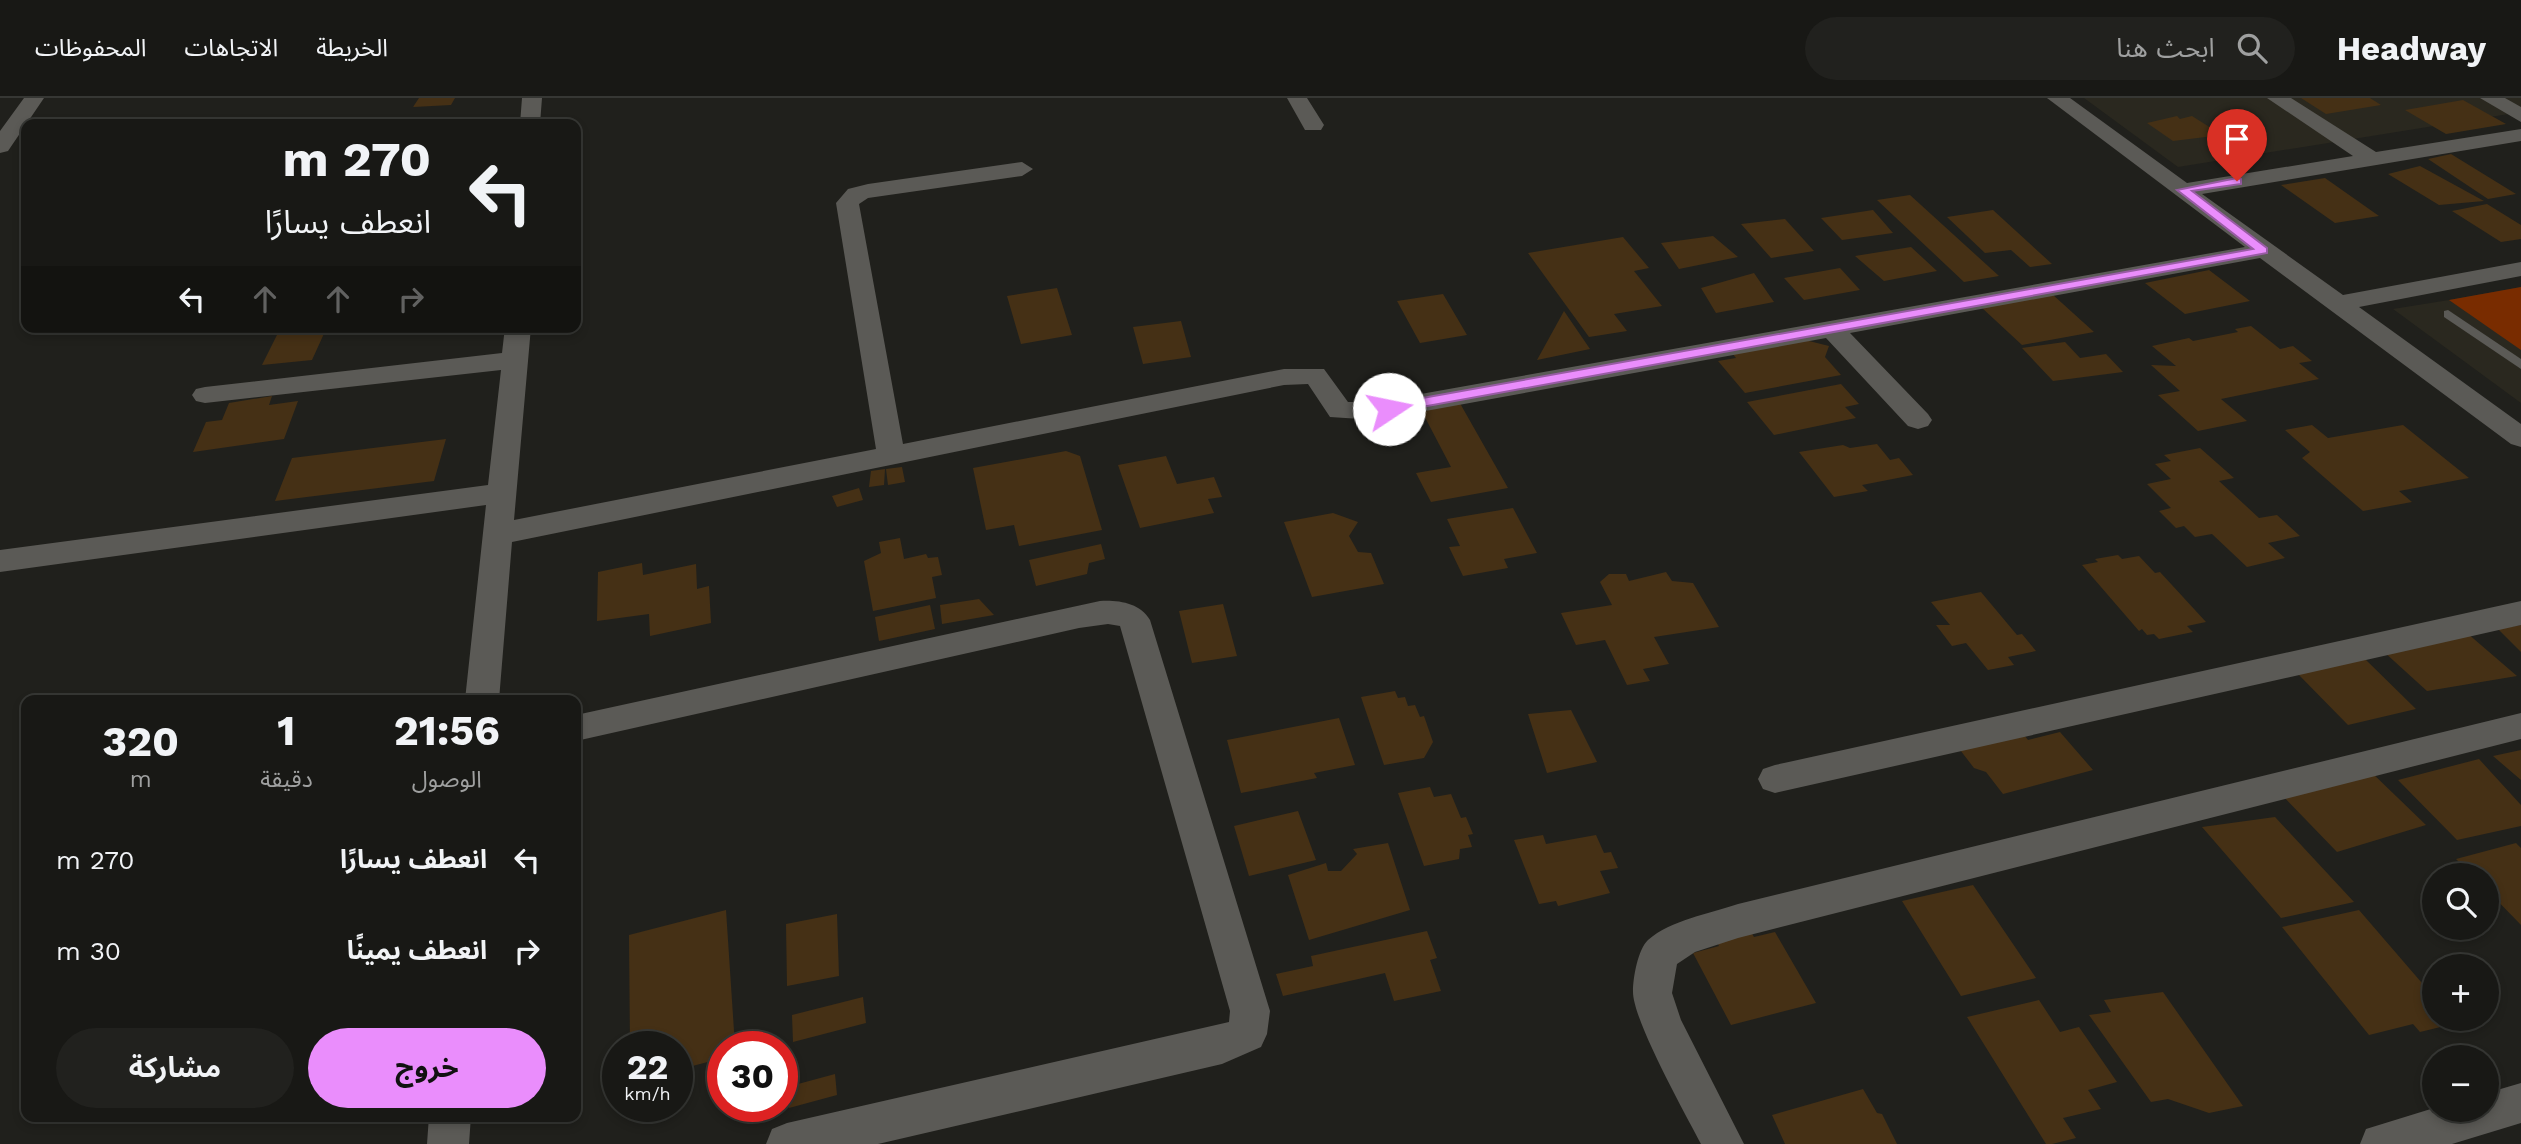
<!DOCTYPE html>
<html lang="ar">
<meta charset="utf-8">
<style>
:root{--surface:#181815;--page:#21211e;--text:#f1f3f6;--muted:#9fa0a0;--line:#363734;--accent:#ea8dfc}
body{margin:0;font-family:"Work Sans","Noto Sans Arabic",sans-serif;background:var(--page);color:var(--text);direction:rtl;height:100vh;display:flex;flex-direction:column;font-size:26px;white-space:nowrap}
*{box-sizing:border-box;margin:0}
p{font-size:23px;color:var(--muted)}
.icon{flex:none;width:38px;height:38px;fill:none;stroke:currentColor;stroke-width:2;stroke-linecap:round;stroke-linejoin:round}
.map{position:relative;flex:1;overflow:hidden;direction:ltr}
.drawer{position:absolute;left:21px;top:597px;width:560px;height:427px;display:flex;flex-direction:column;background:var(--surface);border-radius:14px;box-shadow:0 4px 10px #0003,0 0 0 2px var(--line);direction:rtl}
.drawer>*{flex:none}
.banner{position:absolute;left:21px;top:21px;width:560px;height:214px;border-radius:14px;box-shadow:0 4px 10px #0003,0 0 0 2px var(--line);direction:rtl;background:#181815;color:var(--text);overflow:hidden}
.buttons{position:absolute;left:2422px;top:765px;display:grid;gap:14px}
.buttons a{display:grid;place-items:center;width:77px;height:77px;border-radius:50%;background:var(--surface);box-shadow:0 4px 10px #0003,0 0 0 2px var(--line);font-size:35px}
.speed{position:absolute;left:602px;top:933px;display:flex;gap:14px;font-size:35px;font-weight:700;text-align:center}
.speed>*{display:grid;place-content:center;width:91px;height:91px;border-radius:50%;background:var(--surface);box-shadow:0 4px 10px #0003,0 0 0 2px var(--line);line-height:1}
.speed small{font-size:18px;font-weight:400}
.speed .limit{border:10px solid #d22;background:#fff;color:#111}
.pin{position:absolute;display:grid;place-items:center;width:60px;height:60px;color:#fff;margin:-72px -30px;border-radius:50% 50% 50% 0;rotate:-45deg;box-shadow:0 0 7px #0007}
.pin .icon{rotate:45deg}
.me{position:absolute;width:77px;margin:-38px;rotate:79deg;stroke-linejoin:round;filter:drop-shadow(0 0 5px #0008)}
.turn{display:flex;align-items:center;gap:24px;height:147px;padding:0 35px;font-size:32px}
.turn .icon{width:91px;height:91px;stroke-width:2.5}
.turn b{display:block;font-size:49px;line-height:60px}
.lanes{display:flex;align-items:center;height:66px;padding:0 35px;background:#0003;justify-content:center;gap:35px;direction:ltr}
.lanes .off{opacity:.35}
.eta{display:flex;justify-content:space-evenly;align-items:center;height:119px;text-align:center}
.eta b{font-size:42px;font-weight:700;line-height:49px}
.primary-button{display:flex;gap:14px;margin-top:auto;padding:14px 35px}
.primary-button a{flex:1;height:80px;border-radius:42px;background:var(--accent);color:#111;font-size:28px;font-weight:700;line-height:80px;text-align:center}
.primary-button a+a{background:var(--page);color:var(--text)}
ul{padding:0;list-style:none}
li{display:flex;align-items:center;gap:21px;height:91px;padding:0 35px}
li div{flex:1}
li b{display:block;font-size:26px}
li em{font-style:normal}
header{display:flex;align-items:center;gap:42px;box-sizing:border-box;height:98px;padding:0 35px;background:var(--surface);border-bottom:2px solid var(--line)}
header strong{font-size:33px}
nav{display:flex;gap:38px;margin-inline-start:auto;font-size:24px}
.search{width:490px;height:63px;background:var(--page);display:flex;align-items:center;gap:18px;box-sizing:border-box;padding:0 24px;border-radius:38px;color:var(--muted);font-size:26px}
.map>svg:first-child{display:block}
.built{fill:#2a281f}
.green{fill:#792c00}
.building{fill:#453015}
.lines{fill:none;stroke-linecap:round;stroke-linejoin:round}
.service{fill:#5b5a56;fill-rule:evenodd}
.minor{fill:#5b5a56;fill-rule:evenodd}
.route{fill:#ea8dfc;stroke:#985ca4;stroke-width:2}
</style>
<header>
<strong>Headway</strong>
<div class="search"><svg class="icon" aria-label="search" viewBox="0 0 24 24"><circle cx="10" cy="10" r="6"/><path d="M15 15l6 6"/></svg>ابحث هنا</div>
<nav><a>الخريطة</a><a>الاتجاهات</a><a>المحفوظات</a></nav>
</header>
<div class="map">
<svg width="2521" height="1046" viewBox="0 0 2521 1046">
<rect width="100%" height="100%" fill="#20201c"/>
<!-- built -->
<path class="built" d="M2084,0H2521V14L2178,69Z
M2521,189V305L2393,211L2449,202Z"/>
<!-- green -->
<path class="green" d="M2521,189V252L2449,202Z"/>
<!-- building -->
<path class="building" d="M419,0H455L451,7L413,9Z
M2301,0H2370L2381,7L2326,16Z
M2463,2L2506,26L2446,36L2405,12Z
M2177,18L2180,21L2192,18L2222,37L2173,43L2147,25Z
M2451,56L2516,96L2488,101L2428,61Z
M2420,68L2484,103L2439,107L2388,76Z
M2325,80L2379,118L2335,125L2281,87Z
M1910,97L1999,178L1964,184L1877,102Z
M2487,106L2521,127V141L2501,144L2452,113Z
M1873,112L1893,135L1842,142L1821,120Z
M1993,112L2052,166L2030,169L2011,152L1985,155L1947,119Z
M1785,121L1814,153L1771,160L1741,126Z
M1713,138L1738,159L1679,171L1661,145Z
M1623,139L1649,170L1634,173L1662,208L1614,216L1627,233L1589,239L1528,155Z
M1911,149L1937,173L1884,183L1855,158Z
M1840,170L1860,192L1804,202L1784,180Z
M2209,172L2250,203L2185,216L2145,185Z
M1754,175L1774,204L1716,215L1701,190Z
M1057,190L1072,237L1021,246L1007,198Z
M1443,196L1467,237L1420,245L1397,203Z
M2052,196L2094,234L2022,247L1981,209Z
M1564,213L1590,251L1537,262Z
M1181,223L1191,259L1143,266L1133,229Z
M2251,228L2280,251L2293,248L2312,263L2299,265L2319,281L2221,301L2247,323L2198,333L2158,297L2180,293L2151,267L2176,268L2152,248L2189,240L2193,243L2238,234L2235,231Z
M281,229H327L312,262L262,267Z
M1805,242L1829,248L1825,259L1841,277L1745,295L1718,263L1736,260L1732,255Z
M2065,244L2080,260L2106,256L2123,274L2053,283L2022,250Z
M1841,286L1859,306L1845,309L1856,320L1774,337L1747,304Z
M272,298L269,307L298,303L284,341L193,354L206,324L222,322L229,305Z
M1457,300L1508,390L1431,404L1416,375L1451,369L1418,306Z
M2312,327L2328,340L2403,327L2469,380L2399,393L2412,404L2363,413L2302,360L2310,354L2285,332Z
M446,341L434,383L275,403L292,360Z
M1877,346L1890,362L1899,360L1913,377L1862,387L1868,393L1834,399L1799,354L1843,347L1850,350Z
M2200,350L2234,380L2219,383L2259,420L2277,417L2300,438L2268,445L2285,460L2247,469L2212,436L2195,439L2184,428L2176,430L2159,413L2171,410L2147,386L2171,381L2155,366L2171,363L2164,357Z
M1066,353L1080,358L1102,432L1019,448L1014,427L986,432L973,370Z
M1166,358L1177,386L1214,379L1222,399L1208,401L1214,415L1140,430L1118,367Z
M902,369L905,384L888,387L886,371Z
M885,371L884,387L869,389L871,373Z
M859,390L863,402L837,409L832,398Z
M1513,410L1537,455L1504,461L1508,470L1463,478L1449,449L1460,448L1447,421Z
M1333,415L1358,424L1349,438L1358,454L1371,455L1384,486L1312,499L1284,424Z
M900,440L904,461L926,456L928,460L938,459L942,477L932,479L936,500L873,513L864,463L881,455L879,444Z
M1101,446L1105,461L1089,465L1087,476L1036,488L1029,462Z
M2118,457L2122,461L2139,458L2155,475L2160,474L2206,524L2187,528L2193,534L2159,541L2154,536L2147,537L2142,531L2139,533L2082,467L2098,464L2095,461Z
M642,465L643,477L696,466L697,491L709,488L711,525L650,538L649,516L597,523L598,474Z
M1666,474L1672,483L1693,485L1719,529L1654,539L1669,566L1643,571L1650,583L1627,587L1605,542L1576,547L1561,515L1612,507L1600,484L1609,476H1626L1629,483Z
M1981,494L2017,537L2022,536L2036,553L2008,559L2014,567L1988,572L1966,545L1952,548L1936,527H1950L1931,504Z
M979,501L994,517L942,526L940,507Z
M1223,506L1237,558L1192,565L1179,513Z
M930,507L935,531L879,543L875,519Z
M2521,527V554L2498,531Z
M2467,535L2517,578L2427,593L2383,553Z
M2365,561L2416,611L2348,627L2298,576Z
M1395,593L1398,600L1405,599L1408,608L1415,607L1420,619L1424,618L1433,644L1424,660L1384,667L1361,599Z
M1571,612L1597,664L1547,675L1528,616Z
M1339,620L1355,667L1314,675L1317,680L1241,695L1227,642Z
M2020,632L2028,642L2060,634L2093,672L2003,696L1986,674L1974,670L1957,648Z
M2521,652V682L2493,658Z
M2479,661L2521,707V728L2457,742L2398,682Z
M2369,672L2426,727L2337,754L2282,697Z
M1430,689L1434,699L1451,696L1461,720L1466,719L1473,736L1468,737L1472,749L1460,751L1459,761L1424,768L1398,695Z
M1298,713L1316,762L1249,778L1234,728Z
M2275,719L2354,804L2281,820L2202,729Z
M1543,737L1546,746L1596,737L1604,755L1611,754L1618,770L1600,773L1610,795L1558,808L1556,803L1539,806L1514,742Z
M1388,745L1410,812L1309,842L1288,777L1326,765L1328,773H1341L1357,756L1353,751Z
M2516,745L2521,750V827L2487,792V777H2472L2456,761Z
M1973,787L2036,880L1961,898L1902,803Z
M726,812L735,948H723V960L677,972V948H630L629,837Z
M2359,812L2434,899V920H2453L2457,925L2420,934L2413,926L2369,937L2282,829Z
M837,816L839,878L787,888L786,826Z
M1427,833L1437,860L1430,862L1441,893L1394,903L1385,875L1283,898L1276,876L1313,868L1311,858Z
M1751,834L1754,839L1775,834L1816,905L1731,927L1693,855L1719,848L1716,842Z
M2163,894L2243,1008L2209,1015L2168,1001L2151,1004L2089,917L2111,914L2104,902Z
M863,899L866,925L793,944L792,917Z
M2039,902L2060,934L2079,929L2117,984L2088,992L2101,1011L2063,1020L2076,1040L2052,1046H2046L1967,919Z
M835,976L837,997L789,1010L787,989Z
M1863,991L1877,1015L1882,1016L1897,1046H1785L1772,1017Z"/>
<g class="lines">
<!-- service -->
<path class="service" d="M2448,212L2521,261V271L2444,219V213Z"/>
<!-- minor -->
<path class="minor" d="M24,0H44L8,53L0,55V33Z
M522,0H542L540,26H520Z
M1287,0H1307L1324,27L1321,32H1305Z
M2047,0H2070L2187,85L2353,58L2267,0H2291L2376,54L2521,31V43L2202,96L2343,197L2521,164V178L2359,209L2521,326V349L2511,346L2260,160L1850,235L1928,316L1932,322L1928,328L1918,331L1908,328L1826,240L1376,322L1330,319L1308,286L1284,287L512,444L499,602H465L486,407L0,474V452L488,387L501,272L205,305L196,303L192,297L196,291L205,289L502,255L505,229H531L514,422L876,351L836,105L848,91L868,86L1022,64L1033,71L1022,78L868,100L859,106L903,346L1284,271H1324L1348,304H1376L2245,149Z
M2480,0H2505L2521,9V24Z
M1100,503C1119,502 1140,505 1150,522L1270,913L1267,936L1261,949L1222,966L878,1046H766L772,1031L787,1025L1229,924L1230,913L1120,528L1108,526L1079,530L576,643V617Z
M2521,503V527L1775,695L1763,691L1758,681L1763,671L1775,667Z
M2521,615V641L1738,840L1695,854L1677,866L1672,895L1681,922L1744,1046H1701C1686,1017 1632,921 1633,893C1633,880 1638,851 1648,842C1671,822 1709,816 1738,806Z
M2521,985V1025L2452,1046H2360L2366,1031L2434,1010L2487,1012V995Z
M429,1018H471L469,1046H427Z"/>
</g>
<!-- route -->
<path class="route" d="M2237,80L2241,81V86L2192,93L2267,150V155L1389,315L1382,311L1389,306L2253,151L2177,92Z"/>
</svg>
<div class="buttons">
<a><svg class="icon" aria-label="search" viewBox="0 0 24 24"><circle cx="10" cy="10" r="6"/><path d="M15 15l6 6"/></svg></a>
<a>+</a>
<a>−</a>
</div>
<div class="speed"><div>22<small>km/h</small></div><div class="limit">30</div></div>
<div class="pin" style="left:2237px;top:83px;background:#d93025"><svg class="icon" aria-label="arrive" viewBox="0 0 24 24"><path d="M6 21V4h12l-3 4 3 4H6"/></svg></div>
<svg class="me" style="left:1389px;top:311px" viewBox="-20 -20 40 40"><circle r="19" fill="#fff"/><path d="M0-13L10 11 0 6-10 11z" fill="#ea8dfc"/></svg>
<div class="banner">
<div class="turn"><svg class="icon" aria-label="left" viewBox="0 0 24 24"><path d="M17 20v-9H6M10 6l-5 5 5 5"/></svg><div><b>270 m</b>انعطف يسارًا</div></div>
<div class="lanes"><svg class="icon" aria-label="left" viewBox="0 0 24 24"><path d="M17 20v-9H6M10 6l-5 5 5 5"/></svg><svg class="icon off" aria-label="ahead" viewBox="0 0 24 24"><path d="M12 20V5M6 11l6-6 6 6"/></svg><svg class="icon off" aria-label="ahead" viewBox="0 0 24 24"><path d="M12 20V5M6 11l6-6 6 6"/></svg><svg class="icon off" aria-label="right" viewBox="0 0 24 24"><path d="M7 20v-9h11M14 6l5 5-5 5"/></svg></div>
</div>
<section class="drawer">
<div class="eta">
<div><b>21:56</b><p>الوصول</p></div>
<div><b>1</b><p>دقيقة</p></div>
<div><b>320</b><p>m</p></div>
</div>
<ul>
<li><svg class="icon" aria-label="left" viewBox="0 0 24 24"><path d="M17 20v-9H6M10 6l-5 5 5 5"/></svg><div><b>انعطف يسارًا</b></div><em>270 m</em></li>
<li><svg class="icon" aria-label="right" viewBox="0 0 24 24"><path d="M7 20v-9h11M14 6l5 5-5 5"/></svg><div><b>انعطف يمينًا</b></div><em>30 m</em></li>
</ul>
<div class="primary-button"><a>خروج</a><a>مشاركة</a></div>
</section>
</div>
